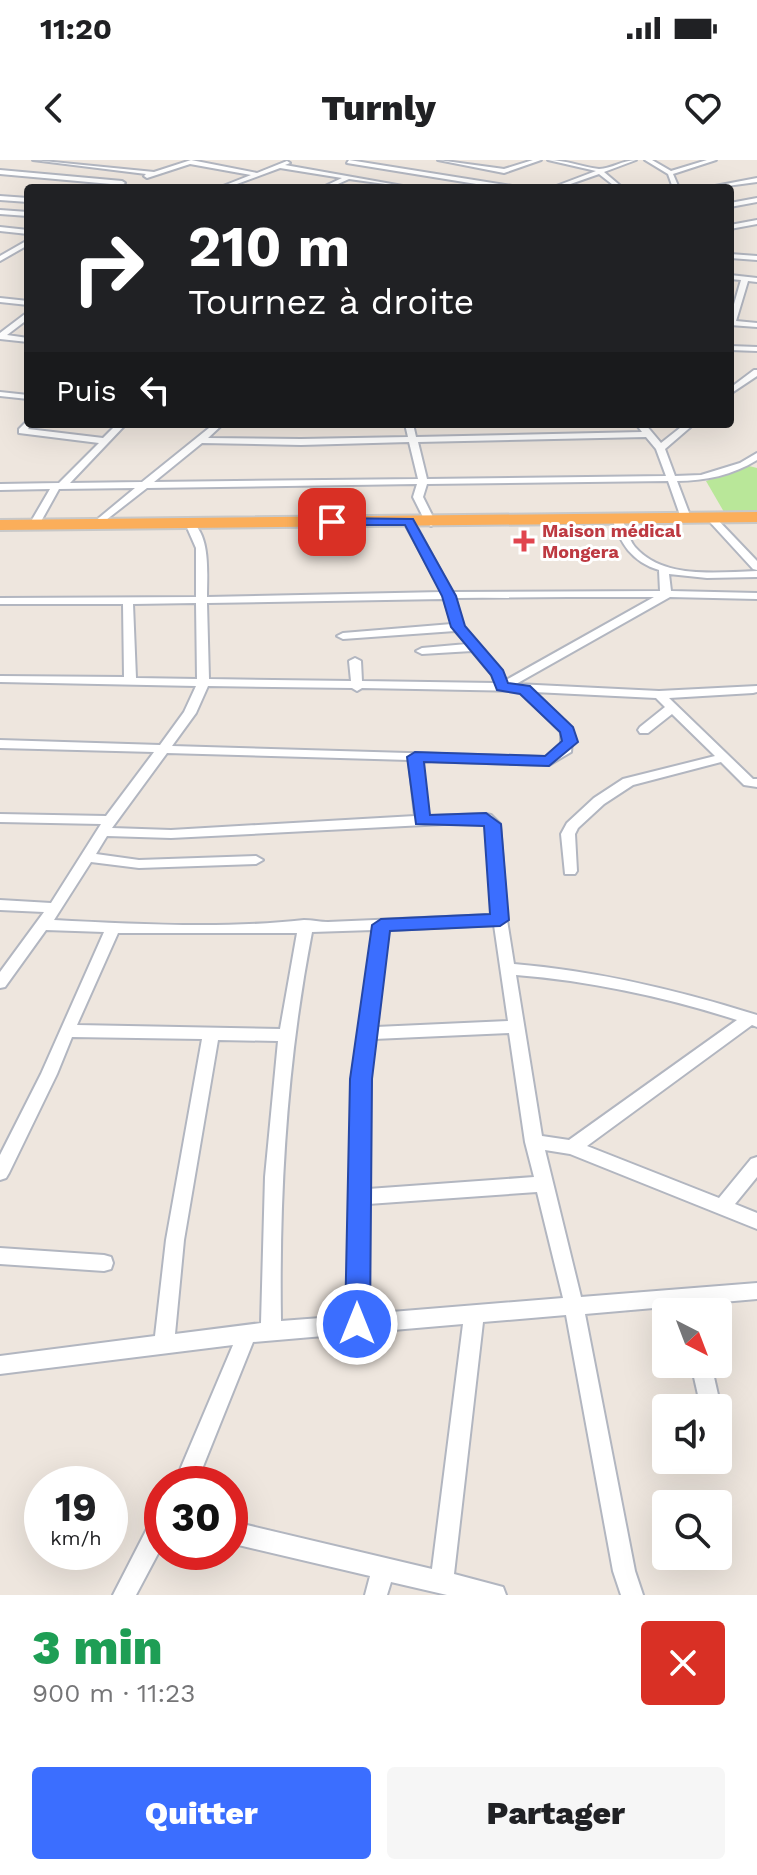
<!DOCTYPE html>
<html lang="fr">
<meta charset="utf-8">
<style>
:root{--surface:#fff;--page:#f6f6f6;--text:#202124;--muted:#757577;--accent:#3b6eff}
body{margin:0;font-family:"Work Sans",sans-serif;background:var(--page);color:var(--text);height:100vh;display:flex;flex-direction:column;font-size:30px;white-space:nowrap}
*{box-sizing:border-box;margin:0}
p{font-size:26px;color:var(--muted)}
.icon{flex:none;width:44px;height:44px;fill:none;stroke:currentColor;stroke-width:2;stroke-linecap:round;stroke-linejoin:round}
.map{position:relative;height:1435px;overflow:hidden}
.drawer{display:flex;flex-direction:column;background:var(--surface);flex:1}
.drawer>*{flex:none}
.top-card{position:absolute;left:24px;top:24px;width:710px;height:244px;border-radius:8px;box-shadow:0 8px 32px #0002;background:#202124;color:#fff;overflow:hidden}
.needle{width:52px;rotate:138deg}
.controls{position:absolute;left:652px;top:1138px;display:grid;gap:16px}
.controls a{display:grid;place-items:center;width:80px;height:80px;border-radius:8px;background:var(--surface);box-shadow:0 8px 32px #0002;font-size:40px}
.speed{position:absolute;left:24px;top:1306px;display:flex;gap:16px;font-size:40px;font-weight:700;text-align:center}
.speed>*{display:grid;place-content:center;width:104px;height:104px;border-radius:50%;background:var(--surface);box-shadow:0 8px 32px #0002;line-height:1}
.speed small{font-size:20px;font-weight:400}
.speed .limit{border:12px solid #d22;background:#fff;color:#111}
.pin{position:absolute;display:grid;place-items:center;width:68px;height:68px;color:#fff;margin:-34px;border-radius:16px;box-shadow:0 4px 12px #0006}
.me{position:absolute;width:88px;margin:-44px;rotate:0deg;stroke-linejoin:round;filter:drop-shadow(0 0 6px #0008)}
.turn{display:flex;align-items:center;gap:28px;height:168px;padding:0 32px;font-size:36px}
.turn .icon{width:104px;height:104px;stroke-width:2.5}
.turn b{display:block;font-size:56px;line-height:68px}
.then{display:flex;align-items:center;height:76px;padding:0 32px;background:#0003;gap:16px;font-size:30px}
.round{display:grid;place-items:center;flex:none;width:84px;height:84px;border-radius:8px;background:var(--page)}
.summary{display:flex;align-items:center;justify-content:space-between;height:136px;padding:0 32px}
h1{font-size:48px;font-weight:800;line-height:60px;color:#1e9e55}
.button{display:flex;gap:16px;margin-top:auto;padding:16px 32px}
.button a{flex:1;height:92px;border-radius:8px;background:var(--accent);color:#fff;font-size:32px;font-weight:800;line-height:92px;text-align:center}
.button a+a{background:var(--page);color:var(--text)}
.status{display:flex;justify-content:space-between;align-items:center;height:56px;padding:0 40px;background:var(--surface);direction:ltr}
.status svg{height:22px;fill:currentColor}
header{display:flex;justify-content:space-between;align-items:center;height:104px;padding:0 32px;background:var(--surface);font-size:36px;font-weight:800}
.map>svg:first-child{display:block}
.green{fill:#b9e799}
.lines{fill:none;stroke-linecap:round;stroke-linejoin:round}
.minor-casing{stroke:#b2b6c0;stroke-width:4}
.trunk-casing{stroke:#c8c8c8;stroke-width:4}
.minor{fill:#fff;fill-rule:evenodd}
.trunk{fill:#fbae5a;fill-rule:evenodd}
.route{fill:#3b6eff;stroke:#2648a6;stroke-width:2}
.health-dot{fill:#e0444e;stroke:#fff;stroke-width:3}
.labels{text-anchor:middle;stroke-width:6;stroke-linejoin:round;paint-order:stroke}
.far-health-label{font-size:18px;font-weight:bold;fill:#be3a42;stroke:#fff;text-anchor:start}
</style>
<div class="status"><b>11:20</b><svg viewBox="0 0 49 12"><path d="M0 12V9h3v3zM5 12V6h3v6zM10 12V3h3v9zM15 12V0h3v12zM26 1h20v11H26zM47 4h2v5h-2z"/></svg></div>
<header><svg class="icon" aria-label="back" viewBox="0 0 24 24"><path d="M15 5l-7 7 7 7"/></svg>Turnly<svg class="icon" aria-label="heart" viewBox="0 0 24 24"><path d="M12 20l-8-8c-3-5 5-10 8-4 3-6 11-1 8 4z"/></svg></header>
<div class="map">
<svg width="757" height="1435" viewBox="0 0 757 1435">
<rect width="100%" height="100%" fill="#eee6de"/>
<!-- green -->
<path class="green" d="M749,306L757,308V351L724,352L706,321Z"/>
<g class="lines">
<defs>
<path id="minor" d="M33,0L154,12L191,0L257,13L287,1L290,3L285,5L414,28L349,19L329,28H321L342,18L280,8L226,28H218L251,15L190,4L147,18L144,16L146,14Z
M349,0L512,26L515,28H501L347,3Z
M438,0L504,9L533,0H541L504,13Z
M548,0C566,0 582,7 599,9C611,9 623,0 636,0L604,12L623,28H617L599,14L559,28H551L596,11Z
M645,0H652L671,11L707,0H716L673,14L679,28H673L668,14Z
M0,10L122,21L125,23L122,25L0,14Z
M757,18V22L712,28L715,26Z
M0,36L28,38V42L0,40Z
M757,38V42L730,47V43Z
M0,50L28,52V56L0,54Z
M757,60V64L730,69V65Z
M0,67L28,70V74L0,71Z
M28,80V85L0,101V96Z
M730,94L757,96V100L730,98Z
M730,115L757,118V122L748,121L736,161L757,163V167L730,165V158L741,120L730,119Z
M0,138L28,141V145L0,142Z
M25,154H28V159L7,175L28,178V182L0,179V173Z
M730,186L757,187V191L730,190Z
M754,210H757V216L730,234V228Z
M0,232L28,235V239L0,236Z
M28,260V264H32L28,269L103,278L117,264H126L70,323L142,322L214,264H223L208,278L301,279L408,277L405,264H413L416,277L642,272L636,264H645L661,283L685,264H694L665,289L675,316L701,315L740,303L757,293V300C733,315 705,321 677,321L691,358L686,361L681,358L668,321L427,324L423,337L436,363L431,366L426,363L413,337L417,324L147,328L97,367L94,366V362L135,328L59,329L39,365L34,368L29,365L50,329L0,330V324L59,323L99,283L19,273V269ZM646,277L656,289L666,316L427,319L418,282ZM409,282L418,319L154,322L202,283L301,285Z
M617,355C627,362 627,378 635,387C664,420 718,412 757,411V417L707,418L669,414L671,431L757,433V439L670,437L516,524L659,531L757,526V532L753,533L669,538L753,619H757V627L744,625L721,602L633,625L604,644L578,668L575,674L577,711L575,714H565L561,674L567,663L594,638L623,619L715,596L672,554L648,573H640L638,570L640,567L665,547L656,538L534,532L573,571L571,592L549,605L422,601L428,656L486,654L491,655L500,664L507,760L514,804C598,811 677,830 757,855V867L752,865L587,986L719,1038L751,999L757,997V1017L735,1044L757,1053V1069L570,994L545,990L581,1137L757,1123V1139L585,1154L635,1411L643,1435H621L613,1411L566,1155L483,1162L454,1414L503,1427L506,1435H447L391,1422L387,1435H365L370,1416L230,1383V1361L432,1409L463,1164L253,1182L196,1324H174L233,1185L0,1214V1196L155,1176L166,1080L202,879L72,877L57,914L9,1013L6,1018L0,1020V995L41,914L104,772L46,770L5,827L0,828V812L44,752L0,750V740L51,743L101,664L0,662V654L106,656L154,592L0,588V580L160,585L184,552L196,526L0,522V516L124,517L123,444H0V438L196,437V388L185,363L190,360C211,375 207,413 207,437L442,432L404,362L409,359L414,362L452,432L660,431L659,410C632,402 620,383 612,358ZM568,437H654L506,520L502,512L463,466L455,438ZM444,439L452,464L343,473L337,476L343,479L455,471L467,484L422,488L416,491L422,494L472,491L492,515L495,523L362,521L361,501L355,498L349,501L351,521L209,519L207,443ZM196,443L197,519L136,518L133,444ZM208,526L352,528L357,531L362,528L520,531L561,572V588L546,597L172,586L196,553ZM167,593L409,600L415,656L171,670L112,668ZM483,662L486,665L492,755L328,762C320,762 312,760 304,760C223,769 136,764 54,760L91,702L139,708L256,704L263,700L256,696L139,700L96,694L107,676L171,678ZM494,765L508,861L376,867L388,770ZM373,770L353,919L347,1156L281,1161C279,1030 287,901 312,772ZM118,773H297L280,869L77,865ZM516,815C591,821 665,837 737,860L569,980L542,976ZM509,873L525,982L534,1017L368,1029L369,919L374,879ZM218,880L278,881L265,1017L261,1163L175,1174L184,1080ZM537,1032L563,1138L367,1154L368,1044Z
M709,357H715L757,401V410L753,409L709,361Z
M0,1088L104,1095L111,1097L113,1103L111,1109L104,1111L0,1104Z
M691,1204H711L721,1248L718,1255V1248H701Z
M162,1352V1386L136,1435H113L154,1355Z"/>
<path id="trunk" d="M757,352V362L0,370V360Z"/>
</defs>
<!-- minor casing -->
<use href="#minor" class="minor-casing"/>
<!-- trunk casing -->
<use href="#trunk" class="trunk-casing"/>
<!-- minor -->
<use href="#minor" class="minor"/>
<!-- trunk -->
<use href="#trunk" class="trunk"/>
</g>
<!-- route -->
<path class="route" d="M332,358L413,359L456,436L465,466L503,510L508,523L530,526L573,567L578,582L549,606L424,602L430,655L486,653L501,664L509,760L500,766L390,771L372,919L370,1164L366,1172L357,1176L348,1172L345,1164L350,919L372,765L381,759L490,754L484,666L416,664L407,597L415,592L545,596L562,581L560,572L520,534L497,530L491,515L451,467L442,436L405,365H328L326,362Z"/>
<!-- markers -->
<path class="health-dot" d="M520 369h8v8h8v8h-8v8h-8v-8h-8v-8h8z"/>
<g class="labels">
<!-- far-health labels -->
<g class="far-health-label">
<text x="542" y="377">Maison médical<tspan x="542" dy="21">Mongera</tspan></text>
</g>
</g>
</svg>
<div class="controls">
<a><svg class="needle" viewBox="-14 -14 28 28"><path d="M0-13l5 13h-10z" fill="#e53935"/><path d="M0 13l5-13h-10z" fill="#757577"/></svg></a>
<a><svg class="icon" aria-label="sound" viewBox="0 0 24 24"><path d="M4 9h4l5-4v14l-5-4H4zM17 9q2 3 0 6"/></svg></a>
<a><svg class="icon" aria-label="search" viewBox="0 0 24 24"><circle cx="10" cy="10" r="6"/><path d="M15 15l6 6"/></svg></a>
</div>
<div class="speed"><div>19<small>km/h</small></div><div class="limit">30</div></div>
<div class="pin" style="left:332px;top:362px;background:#d93025"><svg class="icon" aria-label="arrive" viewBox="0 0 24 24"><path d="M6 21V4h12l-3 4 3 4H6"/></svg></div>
<svg class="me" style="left:357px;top:1164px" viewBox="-20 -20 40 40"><circle r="17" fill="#3b6eff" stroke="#fff" stroke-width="3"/><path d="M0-11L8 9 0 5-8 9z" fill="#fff"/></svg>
<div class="top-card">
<div class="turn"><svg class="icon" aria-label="right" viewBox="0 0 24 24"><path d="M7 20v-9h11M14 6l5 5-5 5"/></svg><div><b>210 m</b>Tournez à droite</div></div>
<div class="then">Puis<svg class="icon" aria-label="left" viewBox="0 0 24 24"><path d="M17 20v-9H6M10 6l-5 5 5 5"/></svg></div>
</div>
</div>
<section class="drawer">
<div class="summary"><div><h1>3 min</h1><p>900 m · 11:23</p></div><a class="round" style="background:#d93025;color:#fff"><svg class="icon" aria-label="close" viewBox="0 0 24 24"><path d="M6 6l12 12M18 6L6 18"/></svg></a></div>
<div class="button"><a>Quitter</a><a>Partager</a></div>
</section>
